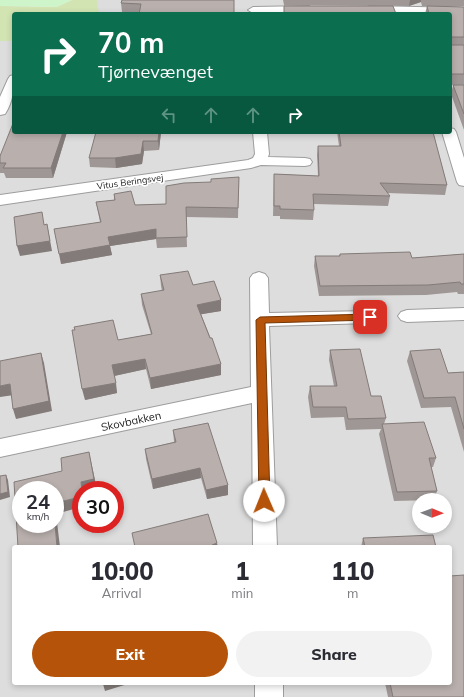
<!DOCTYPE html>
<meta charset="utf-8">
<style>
:root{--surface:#fff;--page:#f2f2f3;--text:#2b2b33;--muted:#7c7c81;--accent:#b45309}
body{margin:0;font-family:Mulish,sans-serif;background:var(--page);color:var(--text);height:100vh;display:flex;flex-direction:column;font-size:15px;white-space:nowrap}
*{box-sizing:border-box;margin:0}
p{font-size:13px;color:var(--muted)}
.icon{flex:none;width:22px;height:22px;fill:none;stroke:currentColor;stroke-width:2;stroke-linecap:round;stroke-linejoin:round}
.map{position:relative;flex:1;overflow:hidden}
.sheet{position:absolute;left:12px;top:545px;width:440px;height:140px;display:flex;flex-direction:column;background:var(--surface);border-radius:4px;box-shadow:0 2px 6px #0003}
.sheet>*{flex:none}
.guide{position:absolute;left:12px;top:12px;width:440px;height:122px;border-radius:4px;box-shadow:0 2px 6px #0003;background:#0b6e4f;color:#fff;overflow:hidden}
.needle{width:26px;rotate:91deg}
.tools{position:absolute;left:412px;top:493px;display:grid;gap:8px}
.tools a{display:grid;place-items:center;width:40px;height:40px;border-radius:50%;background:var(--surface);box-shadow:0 2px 6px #0003;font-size:20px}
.speed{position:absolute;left:12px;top:481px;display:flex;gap:8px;font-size:20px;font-weight:700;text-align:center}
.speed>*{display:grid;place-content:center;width:52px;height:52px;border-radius:50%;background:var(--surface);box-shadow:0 2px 6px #0003;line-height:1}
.speed small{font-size:10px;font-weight:400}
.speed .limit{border:6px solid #d22;background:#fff;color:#111}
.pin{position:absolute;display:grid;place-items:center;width:34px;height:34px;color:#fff;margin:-17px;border-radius:8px;box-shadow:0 2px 6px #0006}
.me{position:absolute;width:44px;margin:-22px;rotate:359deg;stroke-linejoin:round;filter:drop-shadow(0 0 3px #0008)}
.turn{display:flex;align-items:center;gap:14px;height:84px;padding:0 20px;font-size:18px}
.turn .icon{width:52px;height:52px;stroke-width:2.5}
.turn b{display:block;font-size:28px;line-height:34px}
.lanes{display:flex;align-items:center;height:38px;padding:0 20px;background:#0003;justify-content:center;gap:20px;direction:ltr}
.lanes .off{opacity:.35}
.eta{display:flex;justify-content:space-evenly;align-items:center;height:68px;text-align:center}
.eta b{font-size:24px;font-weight:800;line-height:28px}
.action{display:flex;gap:8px;margin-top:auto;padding:8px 20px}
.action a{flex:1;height:46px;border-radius:24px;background:var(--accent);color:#fff;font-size:16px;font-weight:800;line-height:46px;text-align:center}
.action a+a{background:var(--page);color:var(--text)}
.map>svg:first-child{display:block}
.residential{fill:#dedddd;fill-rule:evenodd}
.grass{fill:#d3e4b3}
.park{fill:#cef4ca}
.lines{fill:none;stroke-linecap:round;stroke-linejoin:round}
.minor-casing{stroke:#9d9d9d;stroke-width:2}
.minor{fill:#fff;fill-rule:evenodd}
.wall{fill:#9f9795}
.shaded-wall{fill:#827b79}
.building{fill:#b9b0ad;stroke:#827b79}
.route{fill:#b45309;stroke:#753606}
.labels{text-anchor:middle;stroke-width:3.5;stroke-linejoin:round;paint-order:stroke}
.far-street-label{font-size:9px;fill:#202020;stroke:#fff}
.street-label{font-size:11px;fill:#202020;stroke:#fff}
</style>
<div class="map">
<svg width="464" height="697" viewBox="0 0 464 697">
<rect width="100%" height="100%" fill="#efebe7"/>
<!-- residential -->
<path class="residential" d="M72,0H464V697H0V6L57,7ZM14,14H450V132H14ZM21,490H55V524H21ZM81,490H115V524H81ZM419,500H445V526H419ZM14,547H450V683H14Z"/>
<!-- grass -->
<path class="grass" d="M72,0H97L99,14H14V41H0V6L57,7Z"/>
<!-- park -->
<path class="park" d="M0,0H72L57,7L0,6Z"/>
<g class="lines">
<defs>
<path id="minor" d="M309,6L314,9L313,11L253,13L248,10L253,7Z
M369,6L464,8V14L365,11L364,9Z
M14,75C14,89 13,102 5,114L0,115V97L8,79L10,76Z
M450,85H464V93H450Z
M450,128L454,129L456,132L464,158V186L459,185L457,182L442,132H450Z
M253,132H267L269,154L268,157L305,158L310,159L312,162L310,165L305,166L261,165L251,168L0,205V195L248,160L253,158L255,154Z
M259,272L265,274L268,278L269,313L370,311L376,313L379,317L376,321L370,323L269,326L277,547H253L252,403L0,457V439L251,387L250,278L253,274Z
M464,308V320L407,322L401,320L398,316L401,312L407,310Z
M255,683H283V697H255Z"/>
</defs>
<!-- minor casing -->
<use href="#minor" class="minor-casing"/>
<!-- minor -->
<use href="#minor" class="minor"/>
</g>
<!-- wall -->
<path class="wall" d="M122,0L234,14H139V13L122,12L121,3Z
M283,0H464V6H422L421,2L409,6L284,5Z
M427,6L464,7V84H450V14H425Z
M453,85H464V130L451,94Z
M14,132H67L53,178H6L4,173H0V156Z
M161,132L159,150L144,151L142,164L116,168L90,167L89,158Z
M337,132H433L447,185L445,195L387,193L390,196L388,206L314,204V210L313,220L280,219V216H273L274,174L318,176L317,155L318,146H339Z
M239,177L238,218L186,217L187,247L157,248L156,239L110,246L112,255L61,264L100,222L96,202L114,200V194L135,205L166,204L211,182Z
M340,254L412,258L464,254V294H458L457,292L426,295L319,296L314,266L315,256H339Z
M160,275L193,285L221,311L201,314L221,364V375L151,389L146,369L114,376L117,393L85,400L118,340L151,334L142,305L141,294L162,291L161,286Z
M330,350L371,396L386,418L384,424L436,458L433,467H431L437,491L434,500L394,501L379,434L381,429L346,430L344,417L311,418L308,397L310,386H334L329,360Z
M410,351L448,373L464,372V452L451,407L421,408L407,361Z
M173,430L228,485V495L207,499L201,478L153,489L146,459L145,449L174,442Z
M363,538L436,547H361Z
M385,683H450L464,697H388Z"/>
<!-- shaded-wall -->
<path class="shaded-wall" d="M410,0H421V2L409,6Z
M63,132H67L53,178L51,168Z
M159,132H161L159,150L158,141Z
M143,141L144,151L142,164L116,168L115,158Z
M47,224L52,251L20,256L17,246Z
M156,229V239L110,246L112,255L61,264L59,254L108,237Z
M221,300V311L197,315V305Z
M41,353L44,363L52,411L16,419L13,409Z
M145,359L146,369L114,376L112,365Z
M221,364V375L151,389L150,378Z
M116,383L117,393L85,400L82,389Z
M10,384L14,395L0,397V386Z
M89,452L97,489L93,490H82L81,482Z
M200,468L201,478L153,489L152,479Z
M6,475L8,480L10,497L0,500V494Z
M228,485V495L207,499L206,490Z
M81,497V507L56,514L60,547H57L55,524V503Z
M217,543L218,547H212V545Z
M105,683H131L105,691L103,684Z"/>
<!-- building -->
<path class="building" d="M122,0H234V14H210L211,13H172V14H139L141,4L121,3Z
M284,6H393L396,14H284Z
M427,6L464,7V37H451V45H464V74H452L451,77L450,75V14H429Z
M453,85H464V114Z
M14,121V132H63L51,168H3L6,163H0V156Z
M96,132H159L158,141H143L141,154L115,158H89Z
M339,132H433L447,185L380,183L390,196L313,194L314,210L280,209V206H274V174L319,176L318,146H341Z
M239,177L238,208L186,207L187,237L156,238V229L108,237L110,245L59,254L54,229L101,222L96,202L115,200L114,194L131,191L135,205L166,204V186L184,183L211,182V179Z
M42,212L44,225L47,224L50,241L17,246L14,217Z
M410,252L412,258L464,254V284H461L460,282L428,285L320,286L315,256H340V254Z
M188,271L193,285L214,281L221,300L197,305L210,338H212L221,364L150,378L145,359L112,365L116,383L82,389L72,330H75L74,327L113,320L118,340L152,334L141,294L164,290L160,275Z
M360,349L371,396H381L386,418L348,419L346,407H313L310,386H337L330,350Z
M440,349L448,373L464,372V429L455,397L424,398L410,351Z
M41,353L49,401L13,409L10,384L0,386V361Z
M424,422L436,458H429L437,491L397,492L382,424Z
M208,423L228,485L206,490L200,468L152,479L145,449L176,442L173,430Z
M89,452L94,479L81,482L82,490H81V497L55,503V490H21V524H55L57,547H18L14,482L62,471L61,458Z
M6,475L8,492L0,494V476Z
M208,514L217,543L212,545L213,547H135L132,533Z
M433,535L436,547H365L363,538Z
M464,575V697H393L390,683H450V576Z"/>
<!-- route -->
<path class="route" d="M370,314L375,317L370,320L265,323L270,501L268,504L264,506L260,504L259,501L256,320L260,317Z"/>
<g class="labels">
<!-- far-street labels -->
<g class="far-street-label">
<text transform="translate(130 182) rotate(-8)" y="3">Vitus Beringsvej</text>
</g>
<!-- street labels -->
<g class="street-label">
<text transform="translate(131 421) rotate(-12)" y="4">Skovbakken</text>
</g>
</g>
</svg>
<div class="tools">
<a><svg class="needle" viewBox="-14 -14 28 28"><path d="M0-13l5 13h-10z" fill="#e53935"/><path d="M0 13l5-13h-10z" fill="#7c7c81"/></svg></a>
</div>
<div class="speed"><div>24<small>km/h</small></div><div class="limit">30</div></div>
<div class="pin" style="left:370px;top:317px;background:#d93025"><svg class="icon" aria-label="arrive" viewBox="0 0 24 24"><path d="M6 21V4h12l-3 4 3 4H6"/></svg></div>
<svg class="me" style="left:264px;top:501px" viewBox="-20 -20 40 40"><circle r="19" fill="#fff"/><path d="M0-13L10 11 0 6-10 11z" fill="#b45309"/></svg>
<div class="guide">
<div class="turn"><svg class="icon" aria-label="right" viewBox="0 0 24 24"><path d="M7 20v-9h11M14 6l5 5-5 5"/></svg><div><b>70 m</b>Tjørnevænget</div></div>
<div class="lanes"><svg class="icon off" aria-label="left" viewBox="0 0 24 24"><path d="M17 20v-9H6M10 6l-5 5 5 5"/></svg><svg class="icon off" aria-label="ahead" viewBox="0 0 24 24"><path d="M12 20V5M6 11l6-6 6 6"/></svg><svg class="icon off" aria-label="ahead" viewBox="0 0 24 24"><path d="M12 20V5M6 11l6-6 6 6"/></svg><svg class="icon" aria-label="right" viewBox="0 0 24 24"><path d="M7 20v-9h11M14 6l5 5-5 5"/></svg></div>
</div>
<section class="sheet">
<div class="eta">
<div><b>10:00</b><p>Arrival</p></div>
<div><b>1</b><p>min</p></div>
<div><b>110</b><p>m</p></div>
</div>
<div class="action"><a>Exit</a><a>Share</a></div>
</section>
</div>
